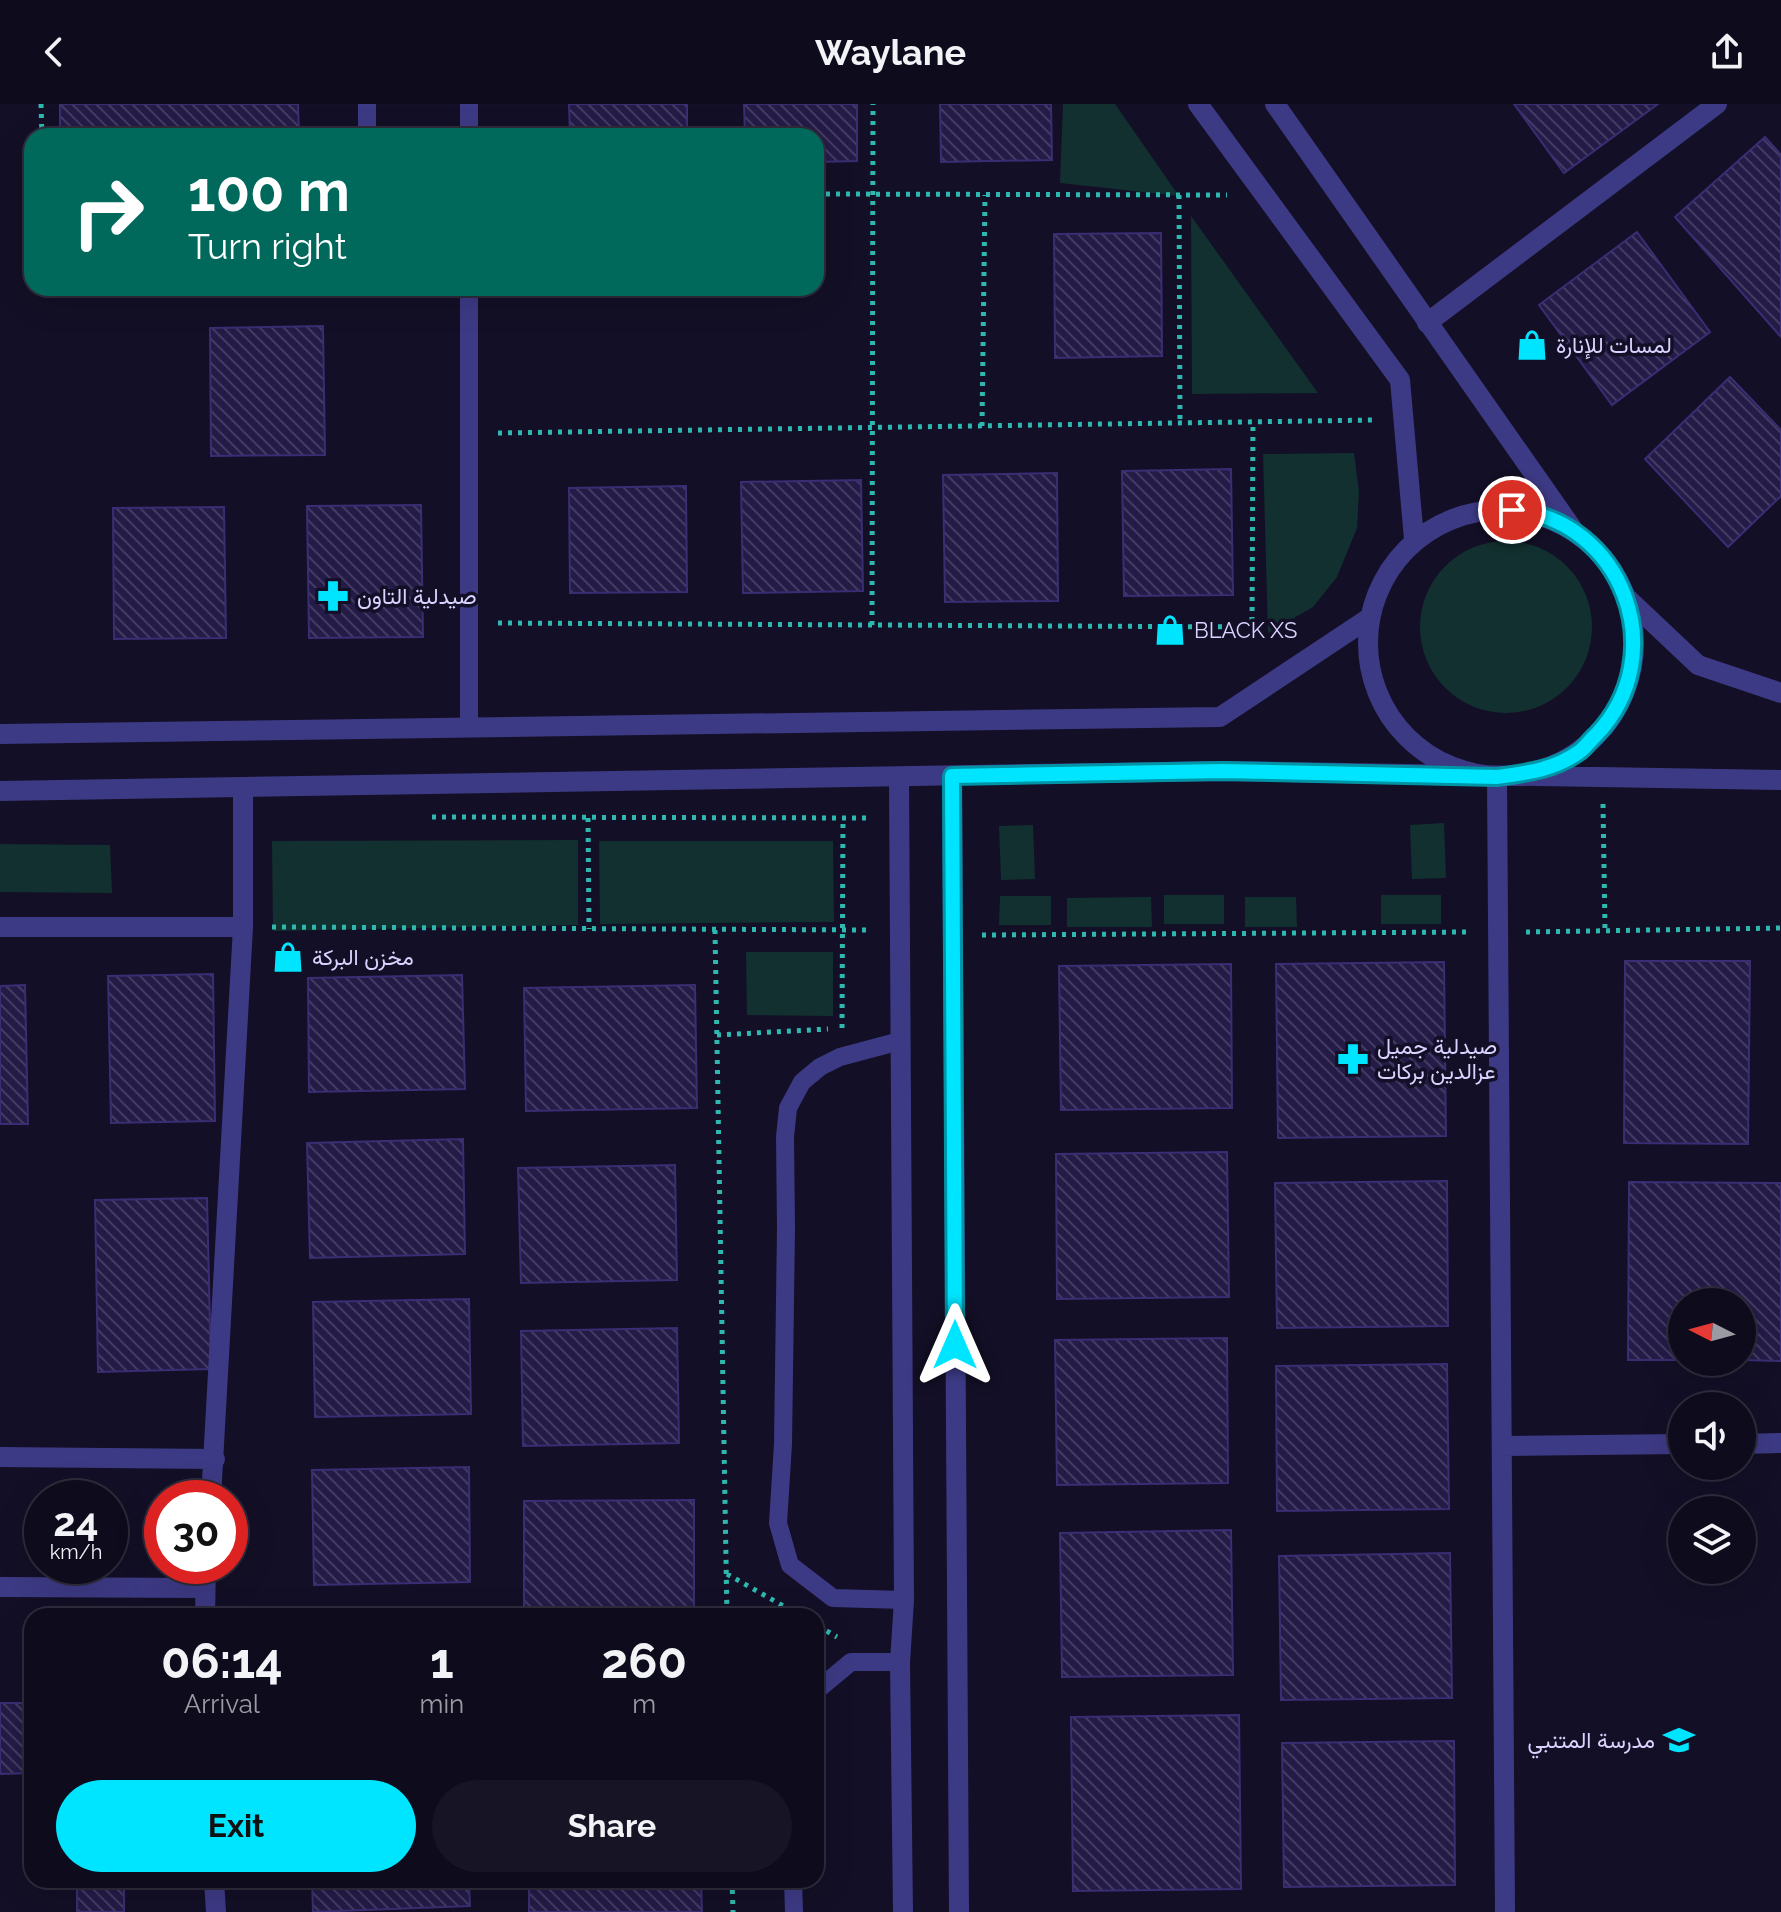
<!DOCTYPE html>
<meta charset="utf-8">
<style>
:root{--surface:#0e0b1c;--page:#171425;--text:#f1f3f6;--muted:#9b9ba3;--line:#2e2b3b;--accent:#00e5ff}
body{margin:0;font-family:Raleway,Vazirmatn,sans-serif;background:var(--page);color:var(--text);height:100vh;display:flex;flex-direction:column;font-size:30px;white-space:nowrap}
*{box-sizing:border-box;margin:0}
p{font-size:26px;color:var(--muted)}
.icon{flex:none;width:44px;height:44px;fill:none;stroke:currentColor;stroke-width:2;stroke-linecap:round;stroke-linejoin:round}
.map{position:relative;flex:1;overflow:hidden}
.panel{position:absolute;left:24px;top:1504px;width:800px;height:280px;display:flex;flex-direction:column;background:var(--surface);border-radius:24px;box-shadow:0 8px 32px #0002,0 0 0 2px var(--line)}
.panel>*{flex:none}
.banner{position:absolute;left:24px;top:24px;width:800px;height:168px;border-radius:24px;box-shadow:0 8px 32px #0002,0 0 0 2px var(--line);background:#00695c;color:#fff;overflow:hidden}
.needle{width:52px;rotate:276deg}
.buttons{position:absolute;left:1668px;top:1184px;display:grid;gap:16px}
.buttons a{display:grid;place-items:center;width:88px;height:88px;border-radius:50%;background:var(--surface);box-shadow:0 8px 32px #0002,0 0 0 2px var(--line);font-size:40px}
.speed{position:absolute;left:24px;top:1376px;display:flex;gap:16px;font-size:40px;font-weight:700;text-align:center}
.speed>*{display:grid;place-content:center;width:104px;height:104px;border-radius:50%;background:var(--surface);box-shadow:0 8px 32px #0002,0 0 0 2px var(--line);line-height:1}
.speed small{font-size:20px;font-weight:400}
.speed .limit{border:12px solid #d22;background:#fff;color:#111}
.pin{position:absolute;display:grid;place-items:center;width:68px;height:68px;color:#fff;margin:-34px;border:4px solid #fff;border-radius:50%;box-shadow:0 2px 8px #0007}
.me{position:absolute;width:88px;margin:-44px;rotate:0deg;stroke-linejoin:round;filter:drop-shadow(0 0 6px #0008)}
.turn{display:flex;align-items:center;gap:28px;height:168px;padding:0 32px;font-size:36px}
.turn .icon{width:104px;height:104px;stroke-width:2.5}
.turn b{display:block;font-size:56px;line-height:68px}
.eta{display:flex;justify-content:space-evenly;align-items:center;height:136px;text-align:center}
.eta b{font-size:48px;font-weight:700;line-height:56px}
.cta{display:flex;gap:16px;margin-top:auto;padding:16px 32px}
.cta a{flex:1;height:92px;border-radius:48px;background:var(--accent);color:#111;font-size:32px;font-weight:700;line-height:92px;text-align:center}
.cta a+a{background:var(--page);color:var(--text)}
header{display:flex;justify-content:space-between;align-items:center;height:104px;padding:0 32px;background:var(--surface);font-size:36px;font-weight:700}
.map>svg:first-child{display:block}
.grass{fill:#12302f}
.building{fill:url(#building-back-hatch);stroke:#3b2d73;stroke-width:2}
.lines{fill:none;stroke-linecap:round;stroke-linejoin:round}
.path{stroke:#2fb8b0;stroke-width:5;stroke-dasharray:4 6;stroke-linecap:butt}
.service{stroke:#3d3a85;stroke-width:18}
.minor{stroke:#3d3a85;stroke-width:20}
.tertiary{stroke:#3d3a85;stroke-width:20}
.route-casing{stroke:#0095a6;stroke-width:20}
.route{stroke:#00e5ff;stroke-width:14}
.labels{text-anchor:middle;stroke-width:7;stroke-linejoin:round;paint-order:stroke}
.poi-label{font-size:22px;fill:#d9d4ff;stroke:#130f26;text-anchor:start}
</style>
<header><svg class="icon" aria-label="back" viewBox="0 0 24 24"><path d="M15 5l-7 7 7 7"/></svg>Waylane<svg class="icon" aria-label="share" viewBox="0 0 24 24"><path d="M12 15V3M7 8l5-5 5 5M5 13v7h14v-7"/></svg></header>
<div class="map">
<svg width="1781" height="1808" viewBox="0 0 1781 1808">
<defs>
<pattern id="building-back-hatch" width="6" height="6" patternUnits="userSpaceOnUse" patternTransform="scale(2)"><rect width="6" height="6" fill="#241b47"/><path d="M-1 5l2 2M0 0l6 6M5-1l2 2" fill="none" stroke="#433b63"/></pattern>
</defs>
<rect width="100%" height="100%" fill="#130f26"/>
<!-- grass -->
<path class="grass" d="M1063,0H1115L1179,92L1060,79Z
M1191,112L1318,289L1192,290Z
M1354,349L1359,388L1357,424L1337,473L1313,503L1268,529L1263,350Z
M1420 523a86 86 0 1 1 172 0a86 86 0 1 1-172 0Z
M1444,719L1446,774L1412,775L1410,721Z
M1033,721L1035,775L1001,776L999,722Z
M578,736V821L273,827L272,737Z
M599,737H833L834,818L600,820Z
M0,740L110,741L112,789L0,788Z
M1164,791H1224V820H1164Z
M1381,791H1441V820H1381Z
M1000,792H1051V821H999Z
M1151,793L1152,823H1067V794Z
M1245,793H1296L1297,823H1245Z
M746,848H833V912L747,911Z"/>
<!-- building -->
<path class="building" d="M60,0H298L299,32H60Z
M569,0H687V32H570Z
M744,0H857V57L816,58V32H745Z
M940,0H1051L1052,56L941,58Z
M1514,0H1658L1564,69Z
M1765,33L1781,51V233L1675,113Z
M1637,128L1710,228L1612,301L1539,201Z
M1161,129L1162,252L1055,254L1054,130Z
M323,222L325,351L211,352L210,224Z
M1730,273L1781,326V392L1728,443L1645,355Z
M1231,365L1233,491L1124,492L1122,367Z
M1057,369L1058,497L945,498L943,371Z
M861,376L863,487L743,489L741,378Z
M686,382L687,488L570,489L569,384Z
M421,401L423,533L309,534L307,402Z
M224,403L226,534L114,535L113,404Z
M1625,857H1750L1748,1040L1624,1039Z
M1444,858L1446,1032L1278,1034L1276,860Z
M1231,860L1232,1004L1061,1006L1059,862Z
M213,870L215,1017L111,1019L108,872Z
M462,871L465,985L309,988L308,874Z
M25,881L28,1020H0V882Z
M695,881L697,1004L526,1007L524,884Z
M463,1035L465,1150L310,1154L307,1039Z
M1227,1048L1229,1193L1057,1195L1056,1050Z
M675,1061L677,1176L521,1179L518,1064Z
M1447,1077L1448,1222L1277,1224L1275,1079Z
M1629,1078L1781,1079V1257L1742,1256V1198H1682V1256H1628Z
M207,1094L211,1265L98,1268L95,1096Z
M469,1195L471,1310L315,1313L313,1198Z
M677,1224L679,1339L523,1342L521,1227Z
M1227,1234L1228,1379L1057,1381L1055,1236Z
M1447,1260L1449,1405L1277,1407L1276,1262Z
M469,1363L470,1478L314,1481L312,1366Z
M694,1396V1503L524,1504V1397Z
M1231,1426L1233,1571L1062,1573L1060,1429Z
M1450,1449L1452,1594L1281,1596L1279,1452Z
M0,1599H32V1669L0,1670Z
M1239,1611L1241,1785L1073,1787L1071,1613Z
M1454,1637L1455,1781L1284,1783L1282,1639Z
M77,1776H124V1808H77Z
M312,1776H469L470,1802L313,1808Z
M529,1776H701L702,1808H529Z"/>
<g class="lines">
<!-- path -->
<path class="path" d="M41,0L42,32
M816,90L1227,91
M1179,91L1180,319
M45,184V189
M982,322L985,91
M498,329L1376,316
M498,519L1252,523L1253,318
M872,521L873,0
M1603,700L1605,826
M432,713L870,714
M588,714L589,825
M272,823L870,826
M715,826L727,1512
M1526,828L1781,824
M982,831L1472,828
M842,924L843,714
M717,931L828,925
M727,1470L801,1512
M818,1522L837,1533
M732,1776L733,1808"/>
<!-- service -->
<path class="service" d="M367,32V0
M469,32V0
M469,184V623
M900,937L840,953L820,963L802,978L788,1004L785,1033L786,1124L783,1340L778,1419L790,1461L833,1494L904,1496
M816,1587L851,1558H900
M793,1776L794,1808"/>
<!-- minor -->
<path class="minor" d="M1427,219L1717,0
M952,672L959,1808
M899,673L904,1496L900,1558L903,1808
M1497,673L1505,1808
M0,823H243
M1742,1340L1781,1339
M1502,1342L1682,1340
M0,1353L215,1355
M211,1394L243,823V683
M0,1483L204,1484
M205,1512L206,1462
M214,1776L216,1808"/>
<!-- tertiary -->
<path class="tertiary" d="M1198,0L1400,276L1414,435
M1275,0L1572,424
M1368 539a133 133 0 1 1 266 0a133 133 0 1 1-266 0Z
M1627,494L1698,561L1781,589
M0,630L1220,613L1369,514
M0,687L1222,667L1781,676"/>
</g>
<g class="lines">
<defs>
<path id="route" d="M955,1241L952,672L1222,667L1497,673C1526,669 1554,666 1579,648C1585,644 1590,636 1596,631C1673,551 1623,415 1512,406"/>
</defs>
<!-- route casing -->
<use href="#route" class="route-casing"/>
<!-- route -->
<use href="#route" class="route"/>
</g>
<!-- icons -->
<defs>
<symbol id="shop-bare" viewBox="-9 -9 18 18"><path d="M-5-2.5h2.3a2.7 3.5 0 0 1 5.4 0H5L5.5 6h-11ZM-1.5-2.5h3a1.5 2.3 0 0 0-3 0Z" fill="#00e5ff" stroke="#130f26" stroke-width="2.5" paint-order="stroke"/></symbol>
<symbol id="pharmacy-bare" viewBox="-9 -9 18 18"><path d="M-2-6h4v4h4v4h-4v4h-4v-4h-4v-4h4Z" fill="#00e5ff" stroke="#130f26" stroke-width="2.5" paint-order="stroke"/></symbol>
<symbol id="school-bare" viewBox="-9 -9 18 18"><path d="M0-5L7-2L0 1L-7-2ZM-4 1L0 2.5L4 1V4Q0 6-4 4Z" fill="#00e5ff" stroke="#130f26" stroke-width="2.5" paint-order="stroke"/></symbol>
</defs>
<g fill-rule="evenodd">
<use href="#shop-bare" x="1510" y="219" width="44" height="44"/>
<use href="#pharmacy-bare" x="311" y="470" width="44" height="44"/>
<use href="#shop-bare" x="1148" y="504" width="44" height="44"/>
<use href="#shop-bare" x="266" y="831" width="44" height="44"/>
<use href="#pharmacy-bare" x="1331" y="933" width="44" height="44"/>
<use href="#school-bare" x="1657" y="1614" width="44" height="44"/>
</g>
<g class="labels">
<!-- poi labels -->
<g class="poi-label">
<text x="1556" y="249">لمسات للإنارة</text>
<text x="357" y="500">صيدلية التاون</text>
<text x="1194" y="534">BLACK XS</text>
<text x="312" y="861">مخزن البركة</text>
<text x="1377" y="950">صيدلية جميل<tspan x="1377" dy="25">عزالدين بركات</tspan></text>
<text x="1655" y="1644" text-anchor="end">مدرسة المتنبي</text>
</g>
</g>
</svg>
<div class="buttons">
<a><svg class="needle" viewBox="-14 -14 28 28"><path d="M0-13l5 13h-10z" fill="#e53935"/><path d="M0 13l5-13h-10z" fill="#9b9ba3"/></svg></a>
<a><svg class="icon" aria-label="sound" viewBox="0 0 24 24"><path d="M4 9h4l5-4v14l-5-4H4zM17 9q2 3 0 6"/></svg></a>
<a><svg class="icon" aria-label="layers" viewBox="0 0 24 24"><path d="M12 4l9 5-9 5-9-5zM3 14l9 5 9-5"/></svg></a>
</div>
<div class="speed"><div>24<small>km/h</small></div><div class="limit">30</div></div>
<div class="pin" style="left:1512px;top:406px;background:#d93025"><svg class="icon" aria-label="arrive" viewBox="0 0 24 24"><path d="M6 21V4h12l-3 4 3 4H6"/></svg></div>
<svg class="me" style="left:955px;top:1241px" viewBox="-20 -20 40 40"><path d="M0-17L14 15 0 8-14 15z" fill="#00e5ff" stroke="#fff" stroke-width="4"/></svg>
<div class="banner">
<div class="turn"><svg class="icon" aria-label="right" viewBox="0 0 24 24"><path d="M7 20v-9h11M14 6l5 5-5 5"/></svg><div><b>100 m</b>Turn right</div></div>
</div>
<section class="panel">
<div class="eta">
<div><b>06:14</b><p>Arrival</p></div>
<div><b>1</b><p>min</p></div>
<div><b>260</b><p>m</p></div>
</div>
<div class="cta"><a>Exit</a><a>Share</a></div>
</section>
</div>
